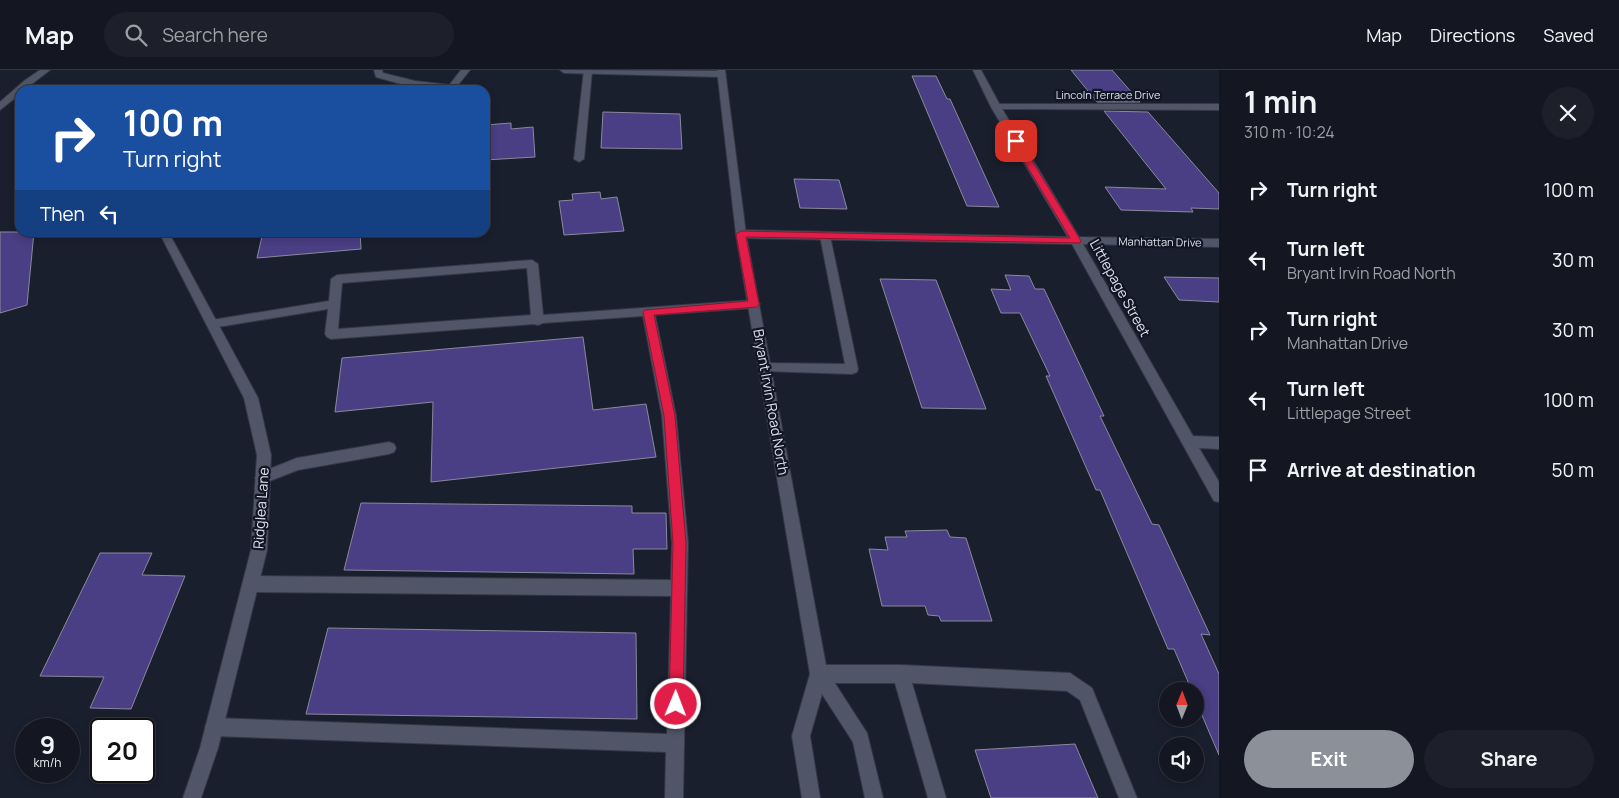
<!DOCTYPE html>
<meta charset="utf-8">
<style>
:root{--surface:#141722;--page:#1d202a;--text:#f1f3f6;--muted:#9d9fa5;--line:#333640;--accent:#8c9099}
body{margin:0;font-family:Manrope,sans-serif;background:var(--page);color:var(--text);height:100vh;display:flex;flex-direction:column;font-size:19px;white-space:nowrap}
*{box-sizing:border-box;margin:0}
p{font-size:16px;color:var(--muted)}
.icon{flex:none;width:28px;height:28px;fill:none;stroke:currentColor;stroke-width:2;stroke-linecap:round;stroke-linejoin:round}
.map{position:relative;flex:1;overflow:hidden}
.panel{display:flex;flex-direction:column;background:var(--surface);width:400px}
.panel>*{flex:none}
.hud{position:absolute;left:15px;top:15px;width:475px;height:152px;border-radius:15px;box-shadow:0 2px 8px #0003,0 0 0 1px var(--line);background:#1a4fa0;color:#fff;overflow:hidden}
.needle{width:32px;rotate:1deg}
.buttons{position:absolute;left:1159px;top:612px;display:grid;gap:10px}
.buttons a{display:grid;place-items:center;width:45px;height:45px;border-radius:50%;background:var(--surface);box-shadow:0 2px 8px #0003,0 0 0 1px var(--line);font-size:25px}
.speed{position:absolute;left:15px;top:648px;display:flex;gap:10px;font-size:25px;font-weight:700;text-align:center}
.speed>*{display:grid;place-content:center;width:65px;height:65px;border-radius:50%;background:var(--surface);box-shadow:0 2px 8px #0003,0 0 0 1px var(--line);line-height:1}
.speed small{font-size:12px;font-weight:400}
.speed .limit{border:2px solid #111;border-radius:8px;background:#fff;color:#111}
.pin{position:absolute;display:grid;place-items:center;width:42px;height:42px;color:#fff;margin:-21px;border-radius:10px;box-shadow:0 2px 8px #0006}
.me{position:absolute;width:55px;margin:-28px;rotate:1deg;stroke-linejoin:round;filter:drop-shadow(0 0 4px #0008)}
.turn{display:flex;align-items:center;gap:18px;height:105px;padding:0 25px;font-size:22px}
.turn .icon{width:65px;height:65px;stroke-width:2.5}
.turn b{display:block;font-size:35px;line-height:42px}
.then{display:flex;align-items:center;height:48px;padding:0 25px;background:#0003;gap:10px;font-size:19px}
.round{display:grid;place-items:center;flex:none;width:52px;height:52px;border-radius:26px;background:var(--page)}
.head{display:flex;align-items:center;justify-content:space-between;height:85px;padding:0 25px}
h1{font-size:30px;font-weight:700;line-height:38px}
.primary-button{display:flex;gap:10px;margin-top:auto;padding:10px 25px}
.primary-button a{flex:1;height:58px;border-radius:30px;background:var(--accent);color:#fff;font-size:20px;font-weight:700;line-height:58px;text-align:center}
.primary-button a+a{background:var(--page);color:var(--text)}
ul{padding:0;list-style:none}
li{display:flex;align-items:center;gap:15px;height:70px;padding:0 25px}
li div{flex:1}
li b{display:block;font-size:19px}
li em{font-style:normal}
header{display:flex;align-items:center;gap:30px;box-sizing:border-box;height:70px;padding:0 25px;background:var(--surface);border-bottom:1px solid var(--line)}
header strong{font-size:24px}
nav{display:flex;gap:28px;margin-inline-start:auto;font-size:18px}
.search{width:350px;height:45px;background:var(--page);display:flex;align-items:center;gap:12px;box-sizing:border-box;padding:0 18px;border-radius:28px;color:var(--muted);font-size:19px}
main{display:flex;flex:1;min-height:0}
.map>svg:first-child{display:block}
.building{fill:#4a3e84;stroke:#8a899c}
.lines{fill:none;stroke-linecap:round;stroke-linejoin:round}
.service-casing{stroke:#353845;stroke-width:2}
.minor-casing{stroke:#353845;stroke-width:2}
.secondary-casing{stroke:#353845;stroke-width:2}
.service{fill:#505667;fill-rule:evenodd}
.minor{fill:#505667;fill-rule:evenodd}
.secondary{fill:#505667;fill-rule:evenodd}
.route{fill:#e11d48;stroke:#92132f}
.labels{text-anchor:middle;stroke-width:4.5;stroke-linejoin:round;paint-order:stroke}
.far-street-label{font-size:11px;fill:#dce0ea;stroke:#111624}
.street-label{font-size:14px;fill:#dce0ea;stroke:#111624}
</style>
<header>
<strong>Map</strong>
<div class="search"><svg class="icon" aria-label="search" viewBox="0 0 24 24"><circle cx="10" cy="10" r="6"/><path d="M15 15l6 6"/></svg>Search here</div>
<nav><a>Map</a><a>Directions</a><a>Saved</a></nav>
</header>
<main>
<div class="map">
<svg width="1219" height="728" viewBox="0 0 1219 728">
<rect width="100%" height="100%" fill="#1a1f2e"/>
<!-- building -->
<path class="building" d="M1071,0H1112L1140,32H1097Z
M912,6H936L947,29H950L999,137L967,136Z
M1104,41L1148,42L1219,123V139L1191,138L1193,142L1121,140L1105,117L1166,119Z
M603,42L680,44L682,79L601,78Z
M511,53V59L533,57L535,87L485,90V55Z
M794,109L839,110L847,139L800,138Z
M600,122L601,129L617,127L624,161L564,165L559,131L573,130L572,124Z
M0,162H34L27,235L0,243Z
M263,162H360L361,179L257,188Z
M1005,205L1029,206L1035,219H1044L1104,346H1100L1152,454L1159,455L1210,565L1201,564L1219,604V685L1195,629V621H1192L1174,579H1168L1100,420H1096L1046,306H1050L1020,243H1001L991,219L1011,220Z
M1164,207L1219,208V232L1179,230Z
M880,209L936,210L986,339L922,338Z
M583,267L593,340L646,334L656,387L431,412L433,332L335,342L342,288Z
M361,433L632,436V443H666L667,479H633L634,504L344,500Z
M947,460L950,467L966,468L992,551H941L939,546L928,545L925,536H882L869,479L888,480L885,467H907L905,461Z
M100,483H152L142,505L185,506L131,639L90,638L104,607L40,606Z
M328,558L636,563L637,649L306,644Z
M1075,674L1098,728H991L975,680Z"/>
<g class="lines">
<defs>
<path id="service" d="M374,0H382L383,3L415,11L451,15L455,18L454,20C428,20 401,15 376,7Z
M584,0L592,1L584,89L579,92L574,89Z
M996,34H1219V40L993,39V35Z
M825,162L830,166L858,299L857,302L852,304L760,301L759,298L760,295L765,293L845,294L820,166Z
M532,190L538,194L543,245L754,230L760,234L754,238L655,245L676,346L688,473L683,728H665L666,682L214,666L208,663L205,657L208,651L214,648L667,664L671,526L251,522L245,519L243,514L245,509L251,506L671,510L672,473L662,346L643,246L543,253L538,255L534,254L331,269L327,267L325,264L328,239L212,258L206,254L212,250L329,231L331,209L337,205ZM527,198L531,245L338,259L342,213Z
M389,372L394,374L396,378L394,382L389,384L298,400L262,414L257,412L255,408L257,404L297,388Z
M819,595H901L1070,603L1092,618L1137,728H1119L1080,630L1067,621L912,613L946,728H928L895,613H819L813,610L810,604L813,598Z"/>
<path id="minor" d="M40,0H50L24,20H20V24L0,40V32L24,11Z
M461,0H470L454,20H448L447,18Z
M560,0L722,1L726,4L722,7L564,3Z
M973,0H981L1001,37L1079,167L1219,169V177L1083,174L1193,366L1219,367V379L1199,378L1219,412V432L1214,431L1072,174L741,168L736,164L741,160L1068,167L991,37Z
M159,162L169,163L258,328L271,385L267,480L218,678L201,728H183L200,678L251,480L257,385L244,328Z"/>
<path id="secondary" d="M717,0H725L746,164L827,601L867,663L883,728H865L853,672L822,624L810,666L820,728H802L792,666L810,604L736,164Z"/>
</defs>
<!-- service casing -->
<use href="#service" class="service-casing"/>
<!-- minor casing -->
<use href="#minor" class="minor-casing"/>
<!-- secondary casing -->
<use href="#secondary" class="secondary-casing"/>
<!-- service -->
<use href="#service" class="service"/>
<!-- minor -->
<use href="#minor" class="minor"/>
<!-- secondary -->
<use href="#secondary" class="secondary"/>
</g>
<!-- route -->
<path class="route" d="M1016,68L1020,71L1081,171L1080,173L746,167L759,234L757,237L654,245L675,346L686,473L683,634L681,639L676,641L671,639L669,634L673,473L664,346L643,242L645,240L748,231L736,164L741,161L1070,168L1012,71Z"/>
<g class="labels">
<!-- far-street labels -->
<g class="far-street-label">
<text x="1108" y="29">Lincoln Terrace Drive</text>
<text transform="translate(1160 172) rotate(1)" y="4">Manhattan Drive</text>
</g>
<!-- street labels -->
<g class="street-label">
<text transform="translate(1120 218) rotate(61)" y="5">Littlepage Street</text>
<text transform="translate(771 332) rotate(80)" y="5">Bryant Irvin Road North</text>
<text transform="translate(261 438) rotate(-86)" y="5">Ridglea Lane</text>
</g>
</g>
</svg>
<div class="buttons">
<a><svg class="needle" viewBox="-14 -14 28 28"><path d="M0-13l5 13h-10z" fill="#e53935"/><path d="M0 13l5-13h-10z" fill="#9d9fa5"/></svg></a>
<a><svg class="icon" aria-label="sound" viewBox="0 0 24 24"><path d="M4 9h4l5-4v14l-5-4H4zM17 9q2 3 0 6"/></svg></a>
</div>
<div class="speed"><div>9<small>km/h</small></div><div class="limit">20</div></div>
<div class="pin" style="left:1016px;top:71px;background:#d93025"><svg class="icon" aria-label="arrive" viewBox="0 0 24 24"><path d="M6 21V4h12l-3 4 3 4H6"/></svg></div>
<svg class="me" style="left:676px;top:634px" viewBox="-20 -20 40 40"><circle r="17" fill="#e11d48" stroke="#fff" stroke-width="3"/><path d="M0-11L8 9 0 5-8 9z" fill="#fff"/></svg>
<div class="hud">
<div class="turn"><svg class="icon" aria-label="right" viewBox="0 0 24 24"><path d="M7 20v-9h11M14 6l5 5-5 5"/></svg><div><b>100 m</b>Turn right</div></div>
<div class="then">Then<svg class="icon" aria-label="left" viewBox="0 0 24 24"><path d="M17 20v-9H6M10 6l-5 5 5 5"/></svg></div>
</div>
</div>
<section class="panel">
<div class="head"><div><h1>1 min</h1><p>310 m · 10:24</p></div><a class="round"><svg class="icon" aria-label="close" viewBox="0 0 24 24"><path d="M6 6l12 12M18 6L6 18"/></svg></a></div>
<ul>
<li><svg class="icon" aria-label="right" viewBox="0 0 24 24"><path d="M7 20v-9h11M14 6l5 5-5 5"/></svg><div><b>Turn right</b></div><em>100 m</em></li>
<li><svg class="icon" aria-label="left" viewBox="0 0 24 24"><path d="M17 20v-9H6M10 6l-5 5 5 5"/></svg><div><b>Turn left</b><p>Bryant Irvin Road North</p></div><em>30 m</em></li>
<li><svg class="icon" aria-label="right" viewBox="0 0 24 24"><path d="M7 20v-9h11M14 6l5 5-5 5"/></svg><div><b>Turn right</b><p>Manhattan Drive</p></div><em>30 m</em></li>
<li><svg class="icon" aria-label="left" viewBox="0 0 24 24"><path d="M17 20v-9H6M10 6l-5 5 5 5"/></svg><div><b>Turn left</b><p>Littlepage Street</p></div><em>100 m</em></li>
<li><svg class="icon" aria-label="arrive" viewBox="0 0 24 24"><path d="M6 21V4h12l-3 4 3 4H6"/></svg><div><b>Arrive at destination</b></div><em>50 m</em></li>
</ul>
<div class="primary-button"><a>Exit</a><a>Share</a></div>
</section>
</main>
